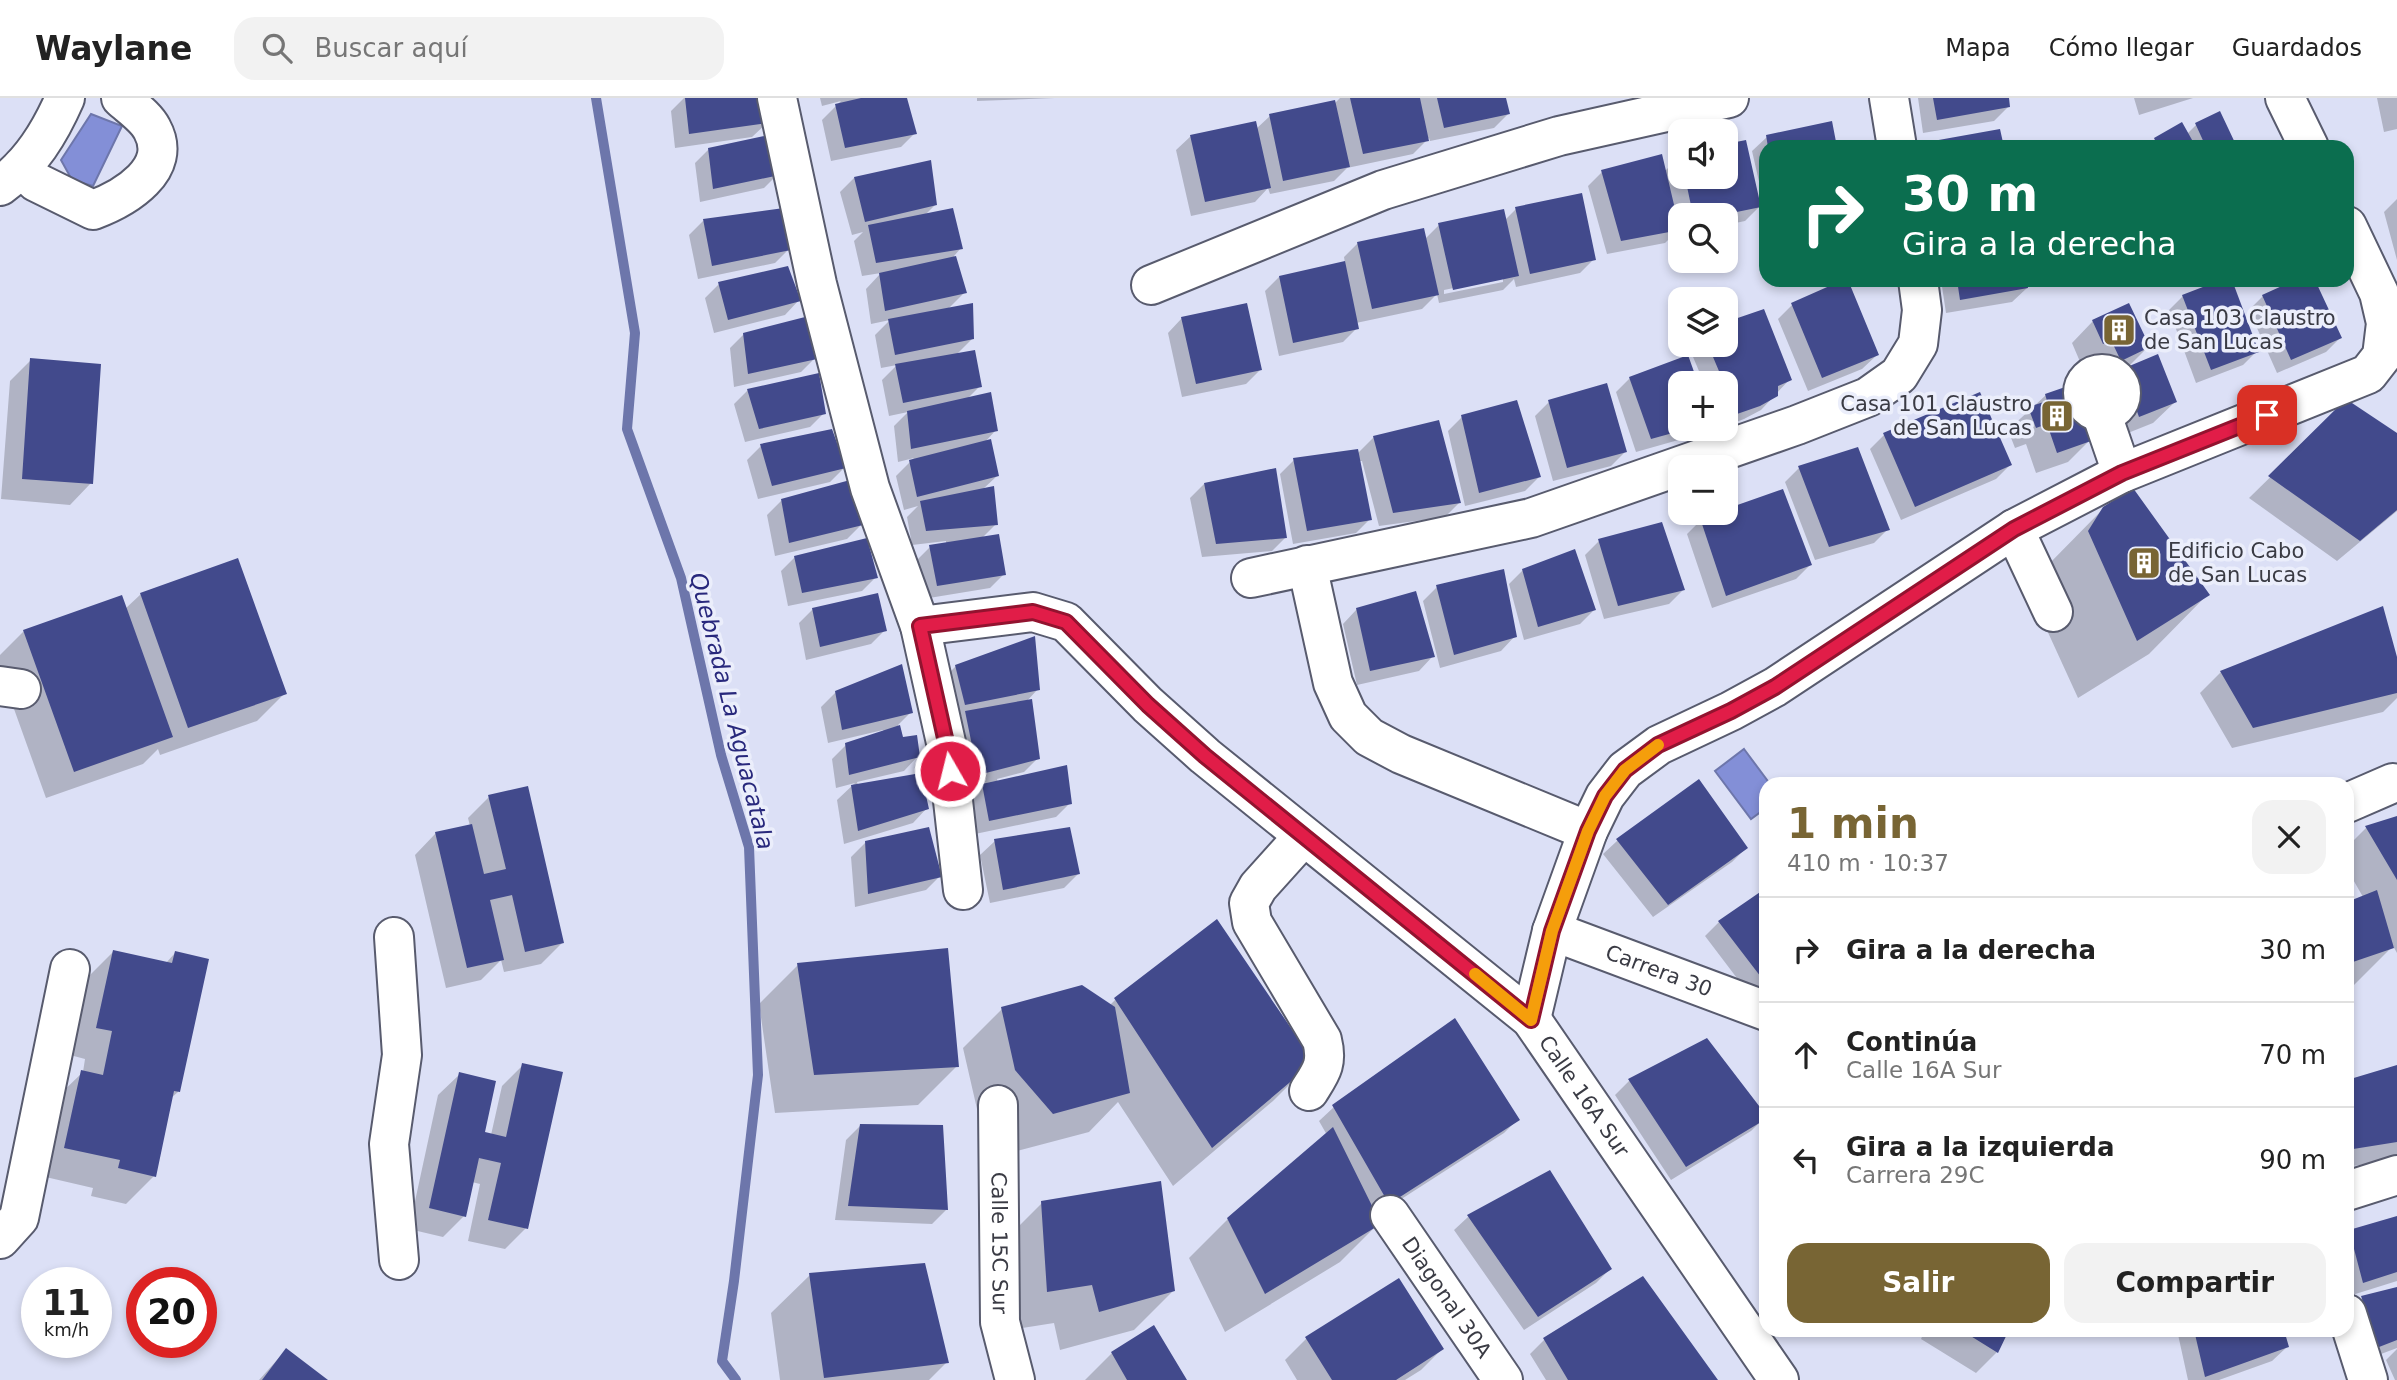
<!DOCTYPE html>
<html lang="es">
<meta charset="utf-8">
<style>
:root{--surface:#fff;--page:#f2f2f2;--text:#222;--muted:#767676;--line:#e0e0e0;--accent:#786534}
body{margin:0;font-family:"DejaVu Sans",sans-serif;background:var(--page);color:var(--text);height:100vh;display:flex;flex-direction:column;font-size:26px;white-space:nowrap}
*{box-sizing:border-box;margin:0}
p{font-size:23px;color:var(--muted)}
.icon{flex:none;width:38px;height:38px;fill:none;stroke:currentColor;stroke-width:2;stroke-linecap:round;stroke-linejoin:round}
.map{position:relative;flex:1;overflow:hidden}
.panel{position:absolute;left:1759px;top:679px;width:595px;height:560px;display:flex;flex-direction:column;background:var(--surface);border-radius:21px;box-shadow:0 4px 10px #0003}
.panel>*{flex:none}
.top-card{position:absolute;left:1759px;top:42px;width:595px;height:147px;border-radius:21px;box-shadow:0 4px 10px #0003;background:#0b6e4f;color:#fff;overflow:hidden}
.tools{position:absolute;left:1668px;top:21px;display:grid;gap:14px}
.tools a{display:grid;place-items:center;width:70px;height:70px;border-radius:14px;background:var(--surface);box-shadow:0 4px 10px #0003;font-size:35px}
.speed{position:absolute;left:21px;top:1169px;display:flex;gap:14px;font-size:35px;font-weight:700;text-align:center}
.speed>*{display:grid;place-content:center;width:91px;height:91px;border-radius:50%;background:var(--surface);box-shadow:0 4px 10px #0003;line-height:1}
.speed small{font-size:18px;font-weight:400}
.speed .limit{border:10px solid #d22;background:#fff;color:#111}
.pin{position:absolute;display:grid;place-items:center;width:60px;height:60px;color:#fff;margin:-30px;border-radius:14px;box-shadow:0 4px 10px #0006}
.me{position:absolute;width:77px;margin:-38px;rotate:352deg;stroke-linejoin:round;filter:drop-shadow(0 0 5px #0008)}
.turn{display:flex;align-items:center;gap:24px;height:147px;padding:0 28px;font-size:32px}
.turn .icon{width:91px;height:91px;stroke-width:2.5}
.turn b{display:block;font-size:49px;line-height:60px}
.round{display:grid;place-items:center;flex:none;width:74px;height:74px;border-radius:21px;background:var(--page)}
.summary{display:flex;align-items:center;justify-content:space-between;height:119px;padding:0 28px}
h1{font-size:42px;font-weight:600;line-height:52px;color:var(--accent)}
.button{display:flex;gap:14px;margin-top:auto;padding:14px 28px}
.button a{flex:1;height:80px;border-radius:21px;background:var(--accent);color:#fff;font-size:28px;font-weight:600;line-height:80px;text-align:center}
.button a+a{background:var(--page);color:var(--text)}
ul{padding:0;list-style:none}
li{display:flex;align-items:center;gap:21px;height:105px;padding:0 28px;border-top:2px solid var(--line)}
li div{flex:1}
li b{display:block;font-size:26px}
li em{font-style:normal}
header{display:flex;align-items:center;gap:42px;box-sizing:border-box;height:98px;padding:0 35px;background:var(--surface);border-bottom:2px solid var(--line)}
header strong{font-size:33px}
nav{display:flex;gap:38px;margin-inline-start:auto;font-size:24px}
.search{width:490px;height:63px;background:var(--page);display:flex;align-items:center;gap:18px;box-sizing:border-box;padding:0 24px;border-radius:21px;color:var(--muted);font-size:26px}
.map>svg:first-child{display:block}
.water{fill:#838fd7;stroke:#6d76ab;stroke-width:2}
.shadow{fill:#0003;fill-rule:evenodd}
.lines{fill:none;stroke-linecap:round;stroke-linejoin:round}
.stream{stroke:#6d76ab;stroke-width:10}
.building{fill:#424a8c}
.minor-casing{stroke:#585b6e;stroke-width:42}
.minor{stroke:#fff;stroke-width:38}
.route-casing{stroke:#92132f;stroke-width:18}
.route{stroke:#e11d48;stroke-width:12}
.slow{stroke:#f59e0b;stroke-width:12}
.labels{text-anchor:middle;stroke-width:7;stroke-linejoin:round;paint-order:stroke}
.poi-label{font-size:21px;fill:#3a3b44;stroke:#ebeefb;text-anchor:start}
.street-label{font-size:21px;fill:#3a3b44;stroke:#ebeefb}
.water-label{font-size:23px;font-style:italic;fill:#28287c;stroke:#ebeefb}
</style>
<header>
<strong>Waylane</strong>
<div class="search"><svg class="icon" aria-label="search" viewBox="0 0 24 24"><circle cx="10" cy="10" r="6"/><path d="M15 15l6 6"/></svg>Buscar aquí</div>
<nav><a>Mapa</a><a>Cómo llegar</a><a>Guardados</a></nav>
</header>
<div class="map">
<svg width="2397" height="1282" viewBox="0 0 2397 1282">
<rect width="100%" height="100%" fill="#dce0f6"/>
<!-- water -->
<path class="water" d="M91,16L122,28L93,88L72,82L61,62Z
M1744,651L1770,686H1766V710L1751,721L1715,673Z"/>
<!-- shadow -->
<path class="shadow" d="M684,0H762L767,25L752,39L675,50L671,13Z
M820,0H905L915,35L901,49L831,63L822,22L841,3L822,8Z
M977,0H1055L977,3Z
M1340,0H1505L1508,16L1494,30L1430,43L1429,40L1413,56L1347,70L1334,83L1270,96L1268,90L1255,104L1191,118L1176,52L1191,38L1256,31L1270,18L1334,6Z
M1918,0H2007L2008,9L1994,23L1923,35Z
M2134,0H2193L2139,17Z
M2377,0H2397V31L2384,34Z
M2219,15L2236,49H2148L2155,42L2182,27L2187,36L2196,27Z
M1767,39L1836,49H1766V114L1752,53Z
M1745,44L1759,109L1745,123L1726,127V117H1680V134L1679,131L1665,145L1607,156L1588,88L1602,74H1664L1680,58V79H1726V48Z
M709,51L778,76L764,90L700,104L695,65Z
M854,80L935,107L924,118L961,150L954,158L965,194L948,211L972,241L956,257L980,288L967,301L996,332L984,345L997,378L982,392L996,426L981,441L1004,476L990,490L923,501L916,463L930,449L946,446V443L912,447L907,419L918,408L904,412L896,378L914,360L898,364L894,328L908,314L889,318L882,282L897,267L881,270L875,237L890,222L871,226L866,191L881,175L862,178L854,143L863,134L852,137L840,94Z
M2397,101V162L2384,114Z
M1516,111L1594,161L1580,175L1516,189L1514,181L1503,192L1439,205L1437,196L1422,211L1356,225L1357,230L1343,244L1279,258L1265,193L1279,179L1345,165L1344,159L1358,145L1425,141L1439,127L1505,122ZM1503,180V184L1444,196V192Z
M703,123L789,151L775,165L698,181L689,137Z
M1941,182H2025L2027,190L2012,204L1946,215Z
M2226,182H2230L2257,253L2243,267L2196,285L2169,212L2183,198Z
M2299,182H2313L2340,240L2326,254L2277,275L2249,212L2263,198Z
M719,186L799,202L785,217L714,235L705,200Z
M1792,207L1877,257L1862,271L1808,293L1778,221Z
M1763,213L1790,281L1761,312L1744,321L1726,328V285H1704L1688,247H1726V226Z
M1182,220L1260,272L1246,286L1182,299L1168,235Z
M2093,223L2148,249L2127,270L2099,282L2090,262L2081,266L2072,245Z
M744,236L815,260L801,274L734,289L730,250Z
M1687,259L1696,285H1680V331H1702L1696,337L1636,354L1616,294L1630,280Z
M31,262L91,385L70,407L1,401L10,283Z
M2128,270L2175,304L2153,325L2118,339V319L2107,291Z
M748,292L824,315L810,329L745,344L734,306Z
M2046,297L2089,343L2068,364L2036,375L2026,346L2015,350L2008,332Z
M1549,304L1625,354L1611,368L1553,383L1535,318Z
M2347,304L2397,337V413L2337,463L2249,400Z
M1462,319L1539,379L1525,393L1465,408L1448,333Z
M1884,337L2010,367L1996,381L1901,422L1870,351Z
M1374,339L1459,405L1445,419L1379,428L1362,363H1359L1370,421L1356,435L1293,446L1280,376L1294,362L1358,355Z
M761,348L844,370L830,384L758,401L747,362Z
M1799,370L1888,431L1874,445L1815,462L1785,384Z
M1204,386L1286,439L1272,453L1202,459L1190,400Z
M1782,393L1810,467L1796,481L1712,510L1687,436L1701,422Z
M781,403L861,427L847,441L775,458L767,417Z
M2104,410L2207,497L2149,556L2078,600L2029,493L2045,470Z
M1599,443L1683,492L1669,506L1604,521L1585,457Z
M795,459L876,479L862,493L788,508L781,473Z
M1523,472L1594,512L1580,526L1524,542L1509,486Z
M1437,489L1515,538L1501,553L1440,570L1423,503Z
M141,496L285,595L257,623L160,657L158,651L143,666L46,700L0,572V557L24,533L125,511Z
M813,511L885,532L871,546L806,562L799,525Z
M1357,511L1433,558L1419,573L1357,587L1343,526Z
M2397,565V600L2383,614L2232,650L2200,595L2221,574Z
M956,568L1038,591L1026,604L1038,660L1024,674L997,681L998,684L1070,705L1056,719L975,736L969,701L986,684L965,690L952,628L962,618L951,621L942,582Z
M836,594L911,614L898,627L901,641L918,658L904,673L857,684L858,687L927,710L913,725L844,746L837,702L855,685L836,690L832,661L846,647L884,634L883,632L828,645L821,609Z
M1698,683L1746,750L1732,764L1653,819L1603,756L1617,743Z
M489,699L562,845L541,866L504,874L501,862L481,882L446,890L415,757L436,735L470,728L468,720Z
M2397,719V855L2393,848L2353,888L2347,890V805L2363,799L2347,771V749L2366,730Z
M995,743L1078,776L1064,790L990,805L980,757Z
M865,745L940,778L926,792L855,809L851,759Z
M1766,792V886L1749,896L1705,838L1719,824Z
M114,853L166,865L175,855L178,994L170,1001L154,1078L126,1106L91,1098L93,1090L37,1077L54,1002L83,974L85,961L70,957L86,881Z
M798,867L957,968L918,1007L775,1015L759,906Z
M1115,902L1312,964L1273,1003L1173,1088L1118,1004L1089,1034L1013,1054L977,1011L963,950L1002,911L1109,908Z
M1707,943L1765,1019L1751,1033L1671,1082L1615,997L1629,983Z
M523,967L526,1130L505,1151L468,1143L480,1086L472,1084L464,1118L443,1139L409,1131L438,997L460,976L483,1035L491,1037L502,988Z
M2397,968V1061L2347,1069V984Z
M1334,1009L1518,1021L1504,1035L1375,1118L1379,1125L1340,1164L1225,1234L1189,1160L1228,1121L1327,1037L1319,1023Z
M860,1028L946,1112L932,1126L835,1122L846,1042Z
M1042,1105L1173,1193L1134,1232L1060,1252L1054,1225L1009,1232L1003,1144Z
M1468,1119L1610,1171L1596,1185L1524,1232L1454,1132Z
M2397,1120V1183L2349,1198L2347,1188V1137L2350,1134Z
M810,1177L947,1264L929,1282H780L771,1215Z
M1399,1183L1442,1251L1421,1272L1405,1282H1297L1285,1262L1306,1241Z
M2397,1191V1250L2365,1262L2348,1214L2362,1200Z
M1925,1232H2007L1997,1254L1976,1275L1921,1241Z
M2177,1232H2282L2287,1249L2272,1263L2219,1282H2188Z
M1544,1242L1716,1282H1546L1530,1256Z
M2397,1251V1282H2395L2386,1262Z
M286,1252L325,1282H259Z
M1112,1255L1185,1282H1085Z"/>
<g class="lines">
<!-- stream -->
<path class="stream" d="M596,0L635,235L627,331L681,480L721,657L749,749L758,977L734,1183L722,1263L736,1282"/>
</g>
<!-- building -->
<path class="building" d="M685,0H763L768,25L689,36Z
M861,0H907L917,36L845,50L835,6Z
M1350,0H1420L1429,43L1363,56Z
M1437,0H1506L1510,16L1444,30Z
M1933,0H2009L2010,9L1937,22Z
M1335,2L1350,69L1283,83L1269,16Z
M2220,13L2237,49H2206L2195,25Z
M1256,23L1271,90L1205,104L1190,37Z
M1832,23L1837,49H1768L1766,37Z
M2182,24L2196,49H2158L2154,40Z
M2000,31L2004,49H1934L1933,43Z
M774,36L780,77L713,91L708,50Z
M1746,42L1761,109L1722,117H1693L1685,79H1726V46Z
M1662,56L1680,132L1621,143L1601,72Z
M931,62L937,107L865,124L854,79Z
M1582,95L1596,162L1530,176L1515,109Z
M784,110L791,152L712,168L703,121Z
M953,110L963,151L876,165L868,127Z
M1504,111L1519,178L1453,192L1438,125Z
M1424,130L1439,197L1372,211L1357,144Z
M956,158L967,195L885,213L879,175Z
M1345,163L1359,231L1293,245L1279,178Z
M788,168L801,203L728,222L718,184Z
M1843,182H1848L1879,257L1822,280L1791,205Z
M1957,182H2027L2028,190L1960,202Z
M2221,182H2232L2259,254L2211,272L2182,197Z
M2295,182H2315L2342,240L2291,262L2262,197Z
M973,205L974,241L895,257L888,221Z
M1247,205L1262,272L1196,286L1181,219Z
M2129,205L2150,249L2121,263L2111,242L2103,246L2092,222Z
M1764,211L1792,282L1778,288V298L1760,308L1737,316L1708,247H1726V224Z
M805,219L817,261L748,276L743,235Z
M975,252L982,289L903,305L895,266Z
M2158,256L2177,304L2139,319L2133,302L2139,299L2127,269Z
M1688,257L1698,285H1680V333L1651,341L1629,279Z
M30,260L101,266L93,386L22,381Z
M819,275L826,316L759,331L747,291Z
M1607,285L1627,354L1567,370L1548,302Z
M2071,287L2091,343L2057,355L2047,326L2036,330L2028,309L2047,303L2045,296Z
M991,294L998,333L911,351L907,313Z
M1980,294L2012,367L1915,409L1883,335Z
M2346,301L2397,335V412L2360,443L2268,378Z
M1517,302L1541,379L1479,395L1461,317Z
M1439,322L1461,405L1393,415L1373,338Z
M832,331L846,370L772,388L760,346Z
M991,341L999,378L917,399L909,362Z
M1858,349L1890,432L1829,449L1798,368Z
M1358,351L1372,422L1307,433L1293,360Z
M1276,370L1287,440L1216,446L1204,385Z
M850,382L863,427L789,445L781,401Z
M994,388L998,427L926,433L920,403Z
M2133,390L2210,497L2137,543L2088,433L2103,409Z
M1783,391L1812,467L1726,498L1700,420L1716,415H1726V411Z
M1662,424L1685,492L1618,508L1598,441Z
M999,436L1006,477L937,488L929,447Z
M867,440L878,480L802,495L794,458Z
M1575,451L1596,512L1538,529L1522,471Z
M238,460L287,596L188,630L140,495Z
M1504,471L1517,539L1454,557L1436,487Z
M1416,493L1435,559L1370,573L1356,510Z
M878,495L887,533L820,549L812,510Z
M122,497L173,639L74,674L23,532Z
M2383,508L2397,559V595L2253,630L2220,573Z
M1035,538L1040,592L965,607L955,567Z
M902,566L913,615L842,632L835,593Z
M1032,601L1040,661L978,677L965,613Z
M900,627L903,639L917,637L920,659L849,677L845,645Z
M1067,667L1072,706L989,723L982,686Z
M921,675L929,711L858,733L851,687Z
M1699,681L1748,750L1668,807L1616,741Z
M528,688L564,845L525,854L512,797L490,802L504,862L467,870L435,734L472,726L484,776L506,771L488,697Z
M2397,718V782L2365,728Z
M929,729L942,779L868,796L865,743Z
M1070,729L1080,776L1003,792L994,741Z
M1766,790V882L1764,883L1718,823Z
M2377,792L2394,850L2347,866V804Z
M1217,821L1314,964L1212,1050L1114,900Z
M948,850L959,969L814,977L797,865Z
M113,852L172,865L175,853L209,861L180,994L174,993L156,1079L118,1070L120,1062L64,1050L81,972L103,977L112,933L96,930Z
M1082,887L1115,909L1130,995L1053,1016L1015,972L1001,909Z
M1455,920L1520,1022L1389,1106L1332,1007Z
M1707,940L1766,1017V1021L1686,1069L1628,981Z
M522,965L563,974L528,1131L488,1122L501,1065L479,1060L466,1119L429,1110L459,974L496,983L485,1034L506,1039Z
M2397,967V1044L2347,1052V982Z
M860,1026L943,1027L948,1112L848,1108Z
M1333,1029L1381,1126L1265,1196L1227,1120Z
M1550,1072L1612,1171L1538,1219L1467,1117Z
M1161,1083L1175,1193L1099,1214L1092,1187L1047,1194L1041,1103Z
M2397,1118V1174L2363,1185L2349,1132Z
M925,1165L949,1265L824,1280L809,1175Z
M1643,1178L1718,1282H1568L1543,1240Z
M1399,1180L1444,1251L1396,1282H1332L1305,1239Z
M2397,1189V1242L2379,1249L2361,1198Z
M1154,1227L1187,1282H1127L1111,1254Z
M1961,1232H2009L1998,1255Z
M2194,1232H2284L2289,1249L2205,1279Z
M286,1250L328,1282H262Z"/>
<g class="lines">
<defs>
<g id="minor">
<path d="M777,0L817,186L870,390L920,528L947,649L963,792"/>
<path d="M1889,0L1897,49"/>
<path d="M2285,0L2309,49"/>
<path d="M22,69L36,84L93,112C125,100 174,71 152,31C146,19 131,9 121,0"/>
<path d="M0,88C31,66 50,34 65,0"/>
<path d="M1151,187L1383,92L1559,38L1729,0"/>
<circle cx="2102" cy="295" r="19"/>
<path d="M2101,314L2122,375"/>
<path d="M2014,431L2053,514"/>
<path d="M1307,467L1333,585L1348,618L1369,639L1401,656L1588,733"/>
<path d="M1251,480L1531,420L1797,327L1868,299L1899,277L1918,246L1922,212L1918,182"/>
<path id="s1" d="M920,528L1033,514L1066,524L1148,607L1205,658L1531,921L1779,1282"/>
<path d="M0,588L21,591"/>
<path d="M2347,705L2393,685"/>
<path d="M1303,739L1258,789L1249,805L1252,824L1322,942C1328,966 1321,974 1309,993"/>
<path id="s2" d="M1552,833L1766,913"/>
<path d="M394,839L402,957L389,1046L399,1162"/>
<path d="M1531,921L1552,833L1588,733L1605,698L1625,672L1659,647L1731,613L1775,589L2014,431L2122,375L2368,276L2382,258L2386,225L2379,195L2347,128"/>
<path id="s3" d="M998,1007L1000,1224L1015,1282"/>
<path d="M2347,1093L2397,1077"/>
<path id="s4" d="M1390,1117L1503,1282"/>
<path d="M0,1141L19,1120L70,871"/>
<path d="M2347,1216L2368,1282"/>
</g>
</defs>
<!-- minor casing -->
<use href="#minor" class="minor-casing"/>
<!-- minor -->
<use href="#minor" class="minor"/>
</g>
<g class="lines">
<defs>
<path id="route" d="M950,673L947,649L920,528L1033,514L1066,524L1148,607L1205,658L1531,922L1552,833L1588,733L1605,698L1625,672L1658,647L1731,613L1775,589L2014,431L2122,375L2267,317"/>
</defs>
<!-- route casing -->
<use href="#route" class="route-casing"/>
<!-- route -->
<use href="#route" class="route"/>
<!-- slow -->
<path class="slow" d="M1475,876L1531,922L1552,833L1588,733L1605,698L1625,672L1658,647"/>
</g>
<!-- icons -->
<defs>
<symbol id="building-square" viewBox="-11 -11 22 22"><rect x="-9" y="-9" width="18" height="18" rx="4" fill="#786534" stroke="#ebeefb"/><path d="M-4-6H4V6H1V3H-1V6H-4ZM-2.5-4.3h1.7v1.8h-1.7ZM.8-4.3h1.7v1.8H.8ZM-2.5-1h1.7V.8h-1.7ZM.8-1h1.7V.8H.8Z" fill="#fff"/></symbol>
</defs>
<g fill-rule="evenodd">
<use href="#building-square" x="2100" y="213" width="38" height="38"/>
<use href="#building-square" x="2038" y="299" width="38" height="38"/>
<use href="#building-square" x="2125" y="446" width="38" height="38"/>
</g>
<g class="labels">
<!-- poi labels -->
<g class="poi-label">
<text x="2144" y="227">Casa 103 Claustro<tspan x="2144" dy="24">de San Lucas</tspan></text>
<text x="2032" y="313" text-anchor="end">Casa 101 Claustro<tspan x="2032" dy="24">de San Lucas</tspan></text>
<text x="2168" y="460">Edificio Cabo<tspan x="2168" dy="24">de San Lucas</tspan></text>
</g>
<!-- street labels -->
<g class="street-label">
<text dy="7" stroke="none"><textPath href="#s2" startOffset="114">Carrera 30</textPath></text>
<text dy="7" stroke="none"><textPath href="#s1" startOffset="854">Calle 16A Sur</textPath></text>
<text dy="7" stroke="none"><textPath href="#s3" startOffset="138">Calle 15C Sur</textPath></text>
<text dy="7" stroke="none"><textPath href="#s4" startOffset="100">Diagonal 30A</textPath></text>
</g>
<!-- water labels -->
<g class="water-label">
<text transform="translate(732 613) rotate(76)" y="8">Quebrada La Aguacatala</text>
</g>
</g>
</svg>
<div class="tools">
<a><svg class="icon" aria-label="sound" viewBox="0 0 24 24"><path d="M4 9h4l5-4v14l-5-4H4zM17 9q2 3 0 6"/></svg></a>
<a><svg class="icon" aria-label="search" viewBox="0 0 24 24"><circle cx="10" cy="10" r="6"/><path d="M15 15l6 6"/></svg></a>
<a><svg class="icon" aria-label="layers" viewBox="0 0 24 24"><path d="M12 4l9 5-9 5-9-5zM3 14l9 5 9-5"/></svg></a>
<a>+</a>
<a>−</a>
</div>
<div class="speed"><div>11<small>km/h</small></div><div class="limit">20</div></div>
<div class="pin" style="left:2267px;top:317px;background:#d93025"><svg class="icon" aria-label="arrive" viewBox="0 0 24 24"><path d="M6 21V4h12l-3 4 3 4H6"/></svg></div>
<svg class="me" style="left:950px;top:673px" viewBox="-20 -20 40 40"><circle r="17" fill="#e11d48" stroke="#fff" stroke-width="3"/><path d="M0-11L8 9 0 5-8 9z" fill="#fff"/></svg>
<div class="top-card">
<div class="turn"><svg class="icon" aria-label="right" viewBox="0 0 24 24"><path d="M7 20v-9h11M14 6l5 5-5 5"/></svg><div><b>30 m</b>Gira a la derecha</div></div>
</div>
<section class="panel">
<div class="summary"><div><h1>1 min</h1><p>410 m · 10:37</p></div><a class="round"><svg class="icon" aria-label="close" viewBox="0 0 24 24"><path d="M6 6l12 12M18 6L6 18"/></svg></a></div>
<ul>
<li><svg class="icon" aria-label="right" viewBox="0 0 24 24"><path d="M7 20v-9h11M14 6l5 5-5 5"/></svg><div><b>Gira a la derecha</b></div><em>30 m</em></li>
<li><svg class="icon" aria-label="ahead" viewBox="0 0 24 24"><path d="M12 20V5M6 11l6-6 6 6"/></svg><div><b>Continúa</b><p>Calle 16A Sur</p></div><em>70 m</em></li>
<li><svg class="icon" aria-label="left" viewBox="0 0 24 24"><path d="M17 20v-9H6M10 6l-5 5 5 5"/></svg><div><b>Gira a la izquierda</b><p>Carrera 29C</p></div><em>90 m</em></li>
</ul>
<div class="button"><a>Salir</a><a>Compartir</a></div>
</section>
</div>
